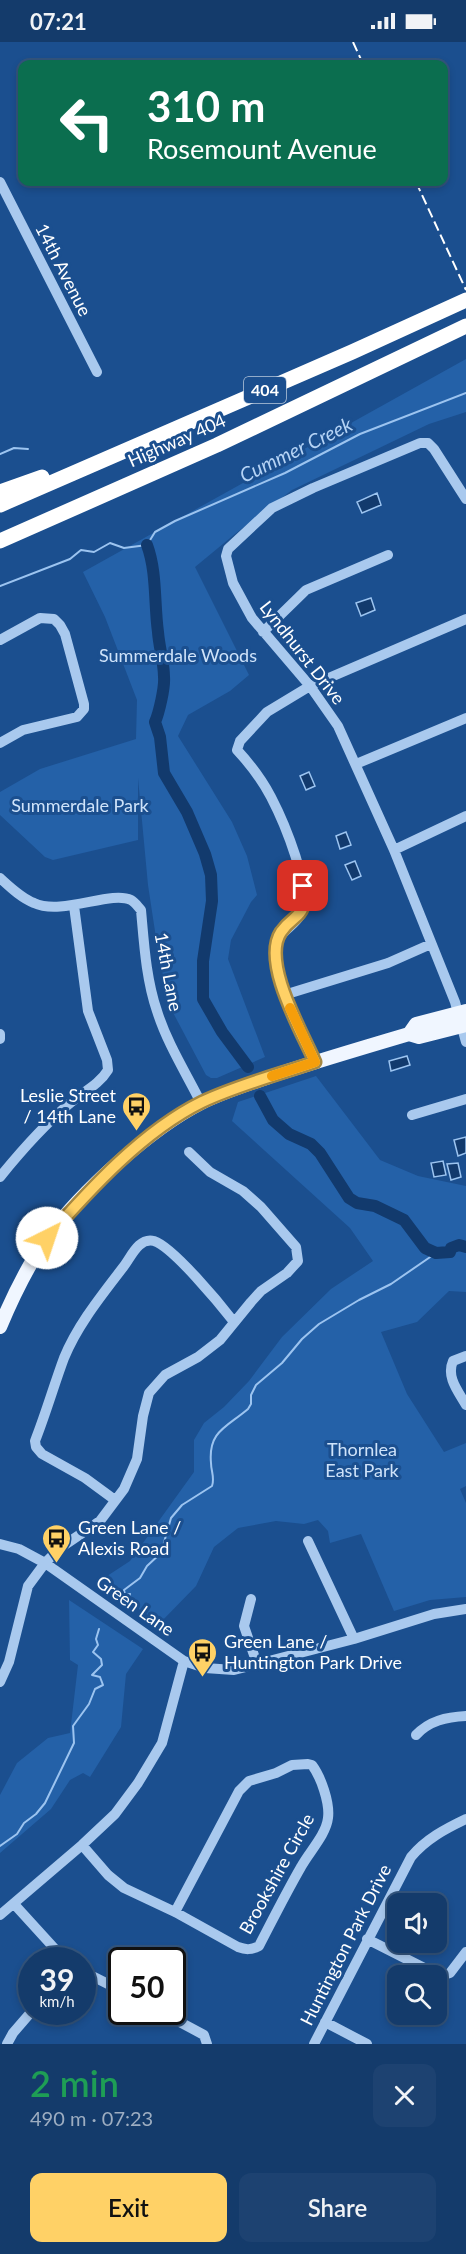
<!DOCTYPE html>
<meta charset="utf-8">
<style>
:root{--surface:#143b6b;--page:#1d4271;--text:#f1f3f6;--muted:#9dadc1;--line:#33557e;--accent:#ffd166}
body{margin:0;font-family:Lato,sans-serif;background:var(--page);color:var(--text);height:100vh;display:flex;flex-direction:column;font-size:22px;white-space:nowrap}
*{box-sizing:border-box;margin:0}
p{font-size:20px;color:var(--muted)}
.icon{flex:none;width:33px;height:33px;fill:none;stroke:currentColor;stroke-width:2;stroke-linecap:round;stroke-linejoin:round}
.map{position:relative;height:2002px;overflow:hidden}
.sheet{display:flex;flex-direction:column;background:var(--surface);flex:1}
.sheet>*{flex:none}
.guide{position:absolute;left:18px;top:18px;width:430px;height:126px;border-radius:12px;box-shadow:0 3px 9px #0003,0 0 0 2px var(--line);background:#0b6e4f;color:#fff;overflow:hidden}
.fabs{position:absolute;left:387px;top:1851px;display:grid;gap:12px}
.fabs a{display:grid;place-items:center;width:60px;height:60px;border-radius:12px;background:var(--surface);box-shadow:0 3px 9px #0003,0 0 0 2px var(--line);font-size:30px}
.speed{position:absolute;left:18px;top:1905px;display:flex;gap:12px;font-size:30px;font-weight:700;text-align:center}
.speed>*{display:grid;place-content:center;width:78px;height:78px;border-radius:50%;background:var(--surface);box-shadow:0 3px 9px #0003,0 0 0 2px var(--line);line-height:1}
.speed small{font-size:15px;font-weight:400}
.speed .limit{border:3px solid #111;border-radius:9px;background:#fff;color:#111}
.pin{position:absolute;display:grid;place-items:center;width:51px;height:51px;color:#fff;margin:-26px;border-radius:12px;box-shadow:0 3px 9px #0006}
.me{position:absolute;width:66px;margin:-33px;rotate:41deg;stroke-linejoin:round;filter:drop-shadow(0 0 4px #0008)}
.turn{display:flex;align-items:center;gap:21px;height:126px;padding:0 30px;font-size:27px}
.turn .icon{width:78px;height:78px;stroke-width:2.5}
.turn b{display:block;font-size:42px;line-height:51px}
.round{display:grid;place-items:center;flex:none;width:63px;height:63px;border-radius:12px;background:var(--page)}
.summary{display:flex;align-items:center;justify-content:space-between;height:102px;padding:0 30px}
h1{font-size:36px;font-weight:600;line-height:45px;color:#1e9e55}
.cta{display:flex;gap:12px;margin-top:auto;padding:12px 30px}
.cta a{flex:1;height:69px;border-radius:12px;background:var(--accent);color:#111;font-size:24px;font-weight:600;line-height:69px;text-align:center}
.cta a+a{background:var(--page);color:var(--text)}
.status{display:flex;justify-content:space-between;align-items:center;height:42px;padding:0 30px;background:var(--surface);direction:ltr}
.status svg{height:16px;fill:currentColor}
.map>svg:first-child{display:block}
.green{fill:#2461a8}
.water{fill:#123a6d;stroke:#9cc4f0;stroke-width:1.5}
.lines{fill:none;stroke-linecap:round;stroke-linejoin:round}
.stream{stroke:#9cc4f0;stroke-width:2}
.river{stroke:#123a6d;stroke-width:12}
.minor{stroke:#a9c9ee;stroke-width:10}
.major{stroke:#f0f6ff;stroke-width:14}
.highway{stroke:#fff;stroke-width:15}
.rail{stroke:#fff;stroke-width:2;stroke-dasharray:10 4.5;stroke-linecap:butt}
.route-casing{stroke:#a68842;stroke-width:15}
.route{stroke:#ffd166;stroke-width:10}
.slow{stroke:#f59e0b;stroke-width:10}
.labels{text-anchor:middle;stroke-width:6;stroke-linejoin:round;paint-order:stroke}
.shield{fill:#1b4f8f;stroke:#bbcadd;stroke-width:1.5}
.shield-label{font-size:16px;font-weight:bold;fill:#fff}
.street-label{font-size:18px;fill:#fff;stroke:#1b4f8f}
.park-label{font-size:18px;fill:#cfe3fa;stroke:#1b4f8f}
.poi-label{font-size:18px;fill:#fff;stroke:#1b4f8f;text-anchor:start}
.water-label{font-size:20px;font-style:italic;fill:#b5d3f5;stroke:#1b4f8f}
</style>
<div class="status"><b>07:21</b><svg viewBox="0 0 49 12"><path d="M0 12V9h3v3zM5 12V6h3v6zM10 12V3h3v9zM15 12V0h3v12zM26 1h20v11H26zM47 4h2v5h-2z"/></svg></div>
<div class="map">
<svg width="466" height="2002" viewBox="0 0 466 2002">
<rect width="100%" height="100%" fill="#1b4f8f"/>
<!-- green -->
<path class="green" d="M466,317V370L429,382L292,448L235,492L195,525L249,633L230,649L188,673L178,694L232,780L247,814L257,853L251,860L231,898L228,917L265,1015L217,1036H211L206,1033L169,963L158,909L148,843L138,736V798L53,818L45,815L0,773V750L40,727L136,697L137,658L105,575L83,530Z
M316,1034L380,1118L418,1134L466,1144V1250L449,1249L417,1280L381,1290L407,1352L444,1410L466,1401V1444L460,1447L466,1461V1555L430,1558L394,1569L361,1492L330,1501L328,1489L318,1478L304,1482L276,1479L238,1486L214,1505L196,1544L160,1581L98,1540L130,1519L194,1430V1398L204,1381L224,1365L249,1339L282,1295L331,1247L373,1219L350,1186L232,1079L238,1060Z
M69,1558L143,1607L126,1632L121,1685L90,1735L83,1731L70,1738L51,1767L0,1811V1753L17,1721L48,1696L70,1691L78,1623L70,1618Z"/>
<!-- water -->
<path class="water" d="M377,451L381,463L362,471L357,460Z
M371,556L375,568L361,574L356,561Z
M309,730L315,744L306,748L300,734Z
M346,790L351,803L340,807L336,794Z
M355,819L361,834L352,838L345,823Z
M407,1014L410,1023L391,1029L389,1019Z
M466,1095V1111L458,1114L454,1098Z
M443,1119L446,1133L434,1135L431,1121Z
M458,1121L461,1135L451,1138L447,1122Z"/>
<g class="lines">
<!-- stream -->
<path class="stream" d="M0,412L14,406L28,407
M0,544L70,517L81,508L94,510L110,501L124,506L147,503L155,490L175,479L285,431L360,392L466,351
M121,1555H129L130,1552L125,1553L124,1548L140,1536L147,1524L161,1511L171,1476L182,1463L212,1444C215,1436 211,1429 211,1421C208,1389 227,1385 248,1367L251,1362V1353L256,1343L282,1321L302,1297L319,1282L359,1258L391,1242L436,1211
M0,1804L17,1792L24,1781L36,1772L45,1761L74,1701L73,1684L89,1662L95,1647L103,1643L100,1635L92,1633L102,1623L101,1617L93,1610L98,1603L96,1597L99,1587"/>
<!-- river -->
<path class="river" d="M147,503C157,530 154,561 158,590C159,605 164,620 164,635C165,645 159,671 155,680L160,695L164,731L187,770L205,812L211,833L212,859L203,919V957L222,990L248,1025
M260,1054L273,1078L289,1092L311,1102L320,1111L349,1156L357,1161L375,1164L404,1178L425,1206L436,1211L450,1210L451,1206L459,1203L466,1205"/>
<!-- minor -->
<path class="minor" d="M0,140L97,330
M466,457L434,407L428,401H420L313,446L272,466L228,507L226,514L233,541L252,576L310,644L338,684L394,808L455,960L466,1000
M263,590L306,548L388,513
M0,598L40,576L54,577L60,583L65,592L84,662V667L77,675L23,688L0,701
M356,722L466,676
M394,808L466,774
M0,836C10,845 21,856 34,861C62,874 111,848 131,858C135,860 138,865 141,868C144,901 146,937 157,969C167,1001 186,1031 201,1061
M284,953L388,921L431,902
M0,992V997
M315,1020C302,991 275,943 275,913C275,889 292,888 301,872C314,850 283,778 271,755C262,738 250,722 237,708L240,699L267,670L310,644L466,577
M412,1073L466,1057
M0,1135C21,1109 43,1084 69,1062C81,1051 99,1043 108,1028L107,1018L88,969L74,864
M466,1314L453,1319C446,1335 458,1349 466,1363
M115,1458L85,1436L42,1412L36,1405L35,1399C46,1371 54,1343 64,1316C78,1282 102,1253 124,1224C131,1215 139,1195 154,1199C173,1205 220,1262 234,1280
M308,1499L354,1597
M0,1502L19,1507L45,1521L184,1619L205,1626L234,1628L354,1597L434,1572L466,1567
M251,1557L244,1584L257,1622
M0,1640L9,1620L28,1544L45,1521L60,1506L100,1479L124,1447L137,1417L143,1374L149,1351L165,1333L198,1315L220,1298L251,1260L261,1249L287,1231L298,1219L296,1205L261,1165L243,1149L210,1130L189,1110
M416,1693C429,1679 446,1675 466,1674
M82,1803L108,1833L124,1846L175,1870L238,1905C246,1908 251,1908 259,1904C273,1877 286,1851 301,1825C309,1810 326,1793 328,1776C330,1761 321,1735 312,1723L308,1722L292,1723L276,1731L249,1739L239,1749L175,1870
M14,1862L65,1918
M0,1873L82,1803L115,1772L138,1741L162,1701L184,1619
M367,1897L440,1934L450,1931L466,1910
M82,1929L122,1949
M161,1970L204,1993L207,2002
M325,1980L367,2002
M7,2002L13,1991L32,1969
M314,2002L411,1815C426,1797 445,1787 466,1777"/>
<!-- major -->
<path class="major" d="M409,992L416,982L466,969
M0,1285C13,1254 28,1223 47,1196C81,1150 150,1087 201,1061C225,1049 252,1041 278,1032C321,1018 365,1005 409,992L419,995L466,983"/>
<!-- highway -->
<path class="highway" d="M0,450L42,435
M0,463L352,310L466,258
M0,499L217,403L466,284"/>
<!-- rail -->
<path class="rail" d="M353,0L363,22
M416,140L466,248"/>
</g>
<g class="lines">
<defs>
<path id="route" d="M47,1196C90,1147 143,1089 202,1060C238,1043 277,1033 315,1020C302,990 261,920 281,890C296,869 307,878 303,844"/>
</defs>
<!-- route casing -->
<use href="#route" class="route-casing"/>
<!-- route -->
<use href="#route" class="route"/>
<!-- slow -->
<path class="slow" d="M272,1034L315,1020L290,966"/>
</g>
<!-- icons -->
<defs>
<symbol id="bus-pin" viewBox="-11 -11 22 30"><path d="M0 17L-7.5 6A9.5 9.5 0 1 1 7.5 6Z" fill="#ffd166" stroke="#1b4f8f"/><path d="M-5-6H5V4H4V6H2V4H-2V6H-4V4H-5ZM-3.5-4V0h7V-4ZM-3.5 1.2v1.5H-2V1.2ZM2 1.2v1.5H3.5V1.2Z" fill="#111"/></symbol>
</defs>
<g fill-rule="evenodd">
<use href="#bus-pin" x="120" y="1048" width="33" height="45"/>
<use href="#bus-pin" x="40" y="1480" width="33" height="45"/>
<use href="#bus-pin" x="186" y="1594" width="33" height="45"/>
</g>
<g class="labels">
<!-- shield labels -->
<rect class="shield" x="244" y="335" width="42" height="26" rx="4.5"/>
<g class="shield-label">
<text x="265" y="354">404</text>
</g>
<!-- street labels -->
<g class="street-label">
<text transform="translate(63 228) rotate(63)" y="6">14th Avenue</text>
<text transform="translate(177 399) rotate(-24)" y="6">Highway 404</text>
<text transform="translate(302 611) rotate(52)" y="6">Lyndhurst Drive</text>
<text transform="translate(168 930) rotate(79)" y="6">14th Lane</text>
<text transform="translate(135 1564) rotate(35)" y="6">Green Lane</text>
<text transform="translate(277 1832) rotate(-61)" y="6">Brookshire Circle</text>
<text transform="translate(346 1903) rotate(-63)" y="6">Huntington Park Drive</text>
</g>
<!-- park labels -->
<g class="park-label">
<text x="178" y="620">Summerdale Woods</text>
<text x="80" y="770">Summerdale Park</text>
<text x="362" y="1414">Thornlea<tspan x="362" dy="21">East Park</tspan></text>
</g>
<!-- poi labels -->
<g class="poi-label">
<text x="116" y="1060" text-anchor="end">Leslie Street<tspan x="116" dy="21">/ 14th Lane</tspan></text>
<text x="78" y="1492">Green Lane /<tspan x="78" dy="21">Alexis Road</tspan></text>
<text x="224" y="1606">Green Lane /<tspan x="224" dy="21">Huntington Park Drive</tspan></text>
</g>
<!-- water labels -->
<g class="water-label">
<text transform="translate(296 408) rotate(-26)" y="7">Cummer Creek</text>
</g>
</g>
</svg>
<div class="fabs">
<a><svg class="icon" aria-label="sound" viewBox="0 0 24 24"><path d="M4 9h4l5-4v14l-5-4H4zM17 9q2 3 0 6"/></svg></a>
<a><svg class="icon" aria-label="search" viewBox="0 0 24 24"><circle cx="10" cy="10" r="6"/><path d="M15 15l6 6"/></svg></a>
</div>
<div class="speed"><div>39<small>km/h</small></div><div class="limit">50</div></div>
<div class="pin" style="left:303px;top:844px;background:#d93025"><svg class="icon" aria-label="arrive" viewBox="0 0 24 24"><path d="M6 21V4h12l-3 4 3 4H6"/></svg></div>
<svg class="me" style="left:47px;top:1196px" viewBox="-20 -20 40 40"><circle r="19" fill="#fff"/><path d="M0-13L10 11 0 6-10 11z" fill="#ffd166"/></svg>
<div class="guide">
<div class="turn"><svg class="icon" aria-label="left" viewBox="0 0 24 24"><path d="M17 20v-9H6M10 6l-5 5 5 5"/></svg><div><b>310 m</b>Rosemount Avenue</div></div>
</div>
</div>
<section class="sheet">
<div class="summary"><div><h1>2 min</h1><p>490 m · 07:23</p></div><a class="round"><svg class="icon" aria-label="close" viewBox="0 0 24 24"><path d="M6 6l12 12M18 6L6 18"/></svg></a></div>
<div class="cta"><a>Exit</a><a>Share</a></div>
</section>
